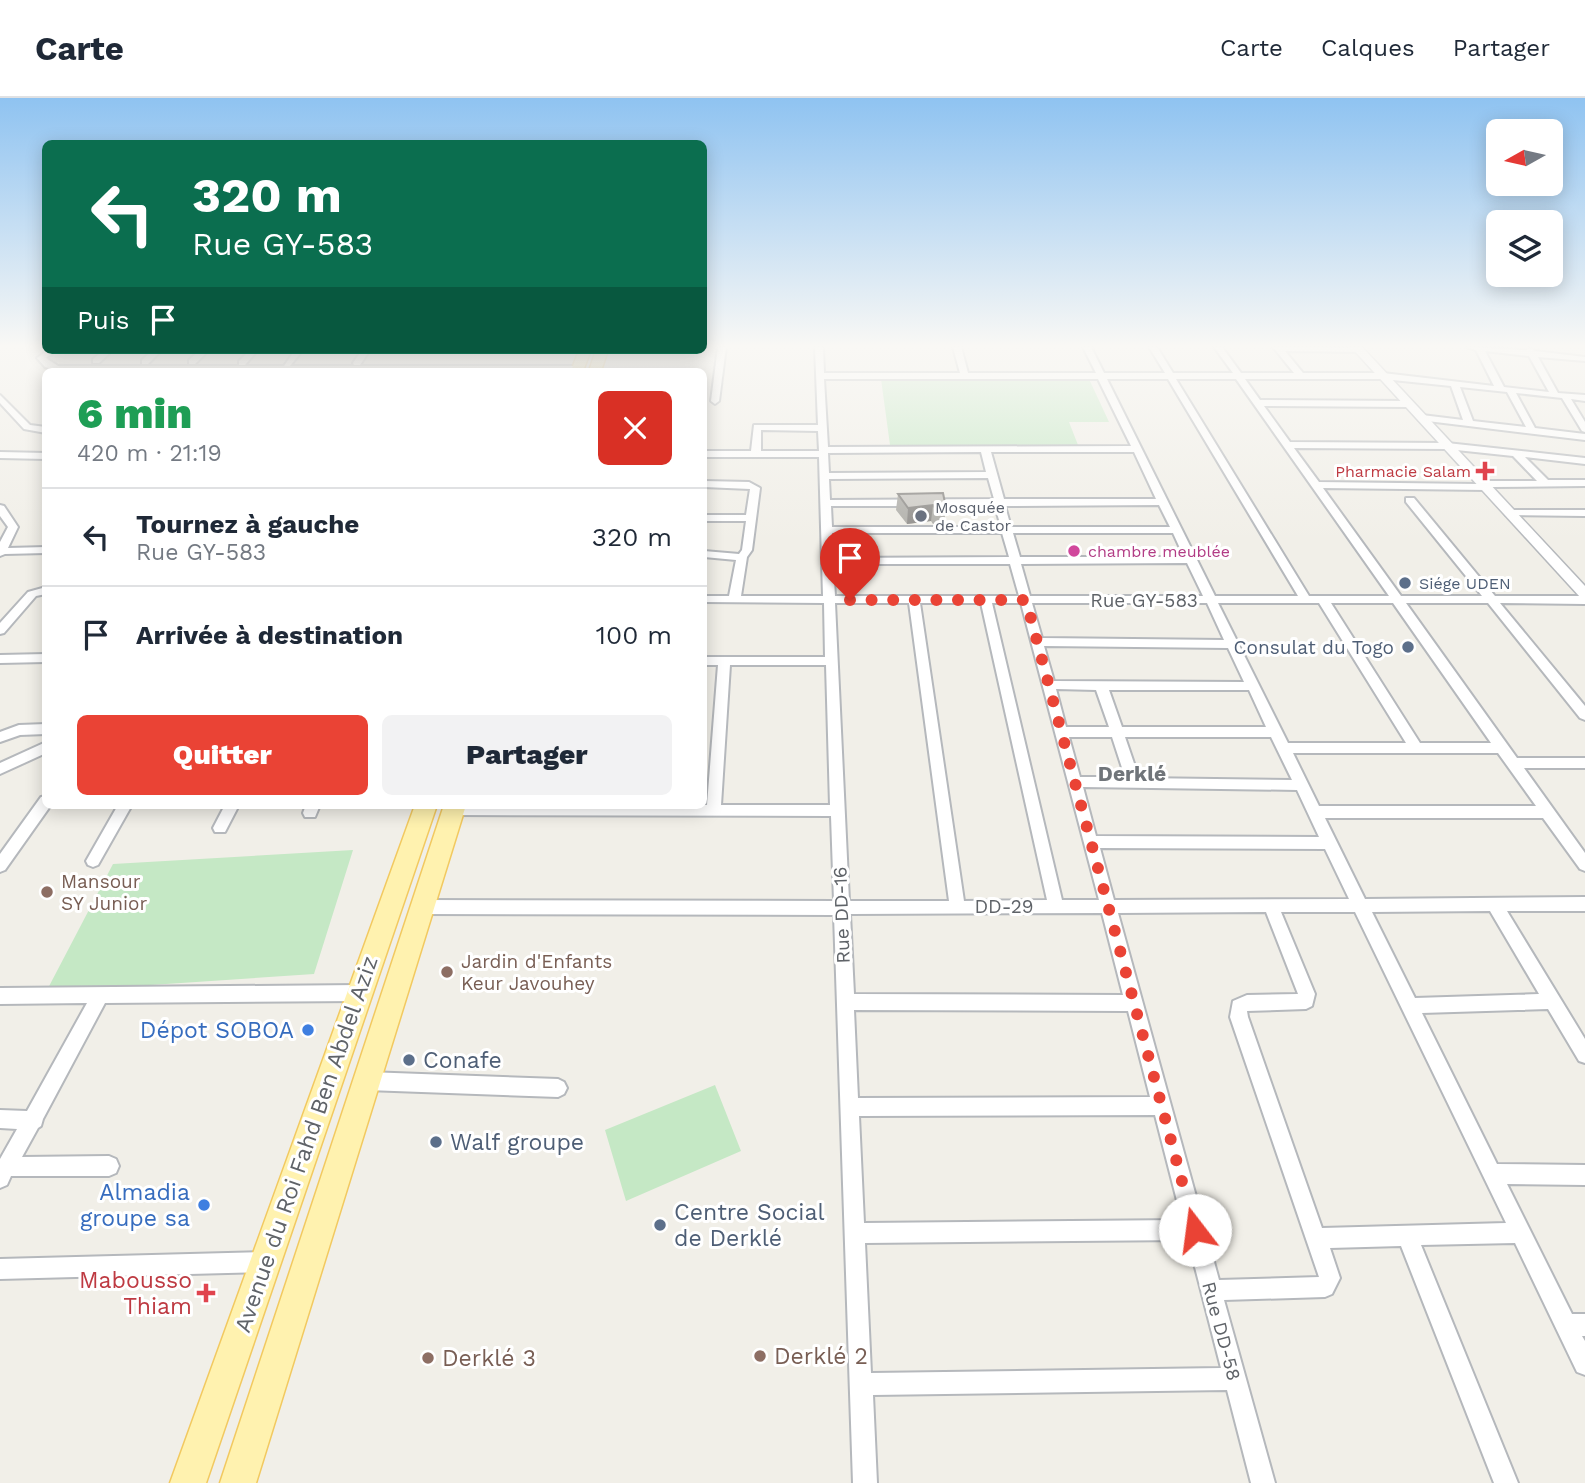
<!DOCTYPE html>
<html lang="fr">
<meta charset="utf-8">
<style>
:root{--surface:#fff;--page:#f2f2f3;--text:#1f2937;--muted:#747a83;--line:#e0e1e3;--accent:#ea4335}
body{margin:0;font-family:"Work Sans",sans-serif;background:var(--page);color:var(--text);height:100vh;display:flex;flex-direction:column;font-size:26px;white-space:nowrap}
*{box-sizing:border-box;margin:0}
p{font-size:23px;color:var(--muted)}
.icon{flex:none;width:38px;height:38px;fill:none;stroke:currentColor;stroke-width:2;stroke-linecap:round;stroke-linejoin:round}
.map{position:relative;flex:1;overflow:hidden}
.side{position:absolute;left:42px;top:270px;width:665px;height:441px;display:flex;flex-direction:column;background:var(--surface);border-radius:10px;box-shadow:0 4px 18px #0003}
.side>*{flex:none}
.hud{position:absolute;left:42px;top:42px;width:665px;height:214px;border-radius:10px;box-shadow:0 4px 18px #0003;background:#0b6e4f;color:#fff;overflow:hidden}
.needle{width:46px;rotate:262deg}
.buttons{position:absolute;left:1486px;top:21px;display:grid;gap:14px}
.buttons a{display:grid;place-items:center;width:77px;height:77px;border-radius:10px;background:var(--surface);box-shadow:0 4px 18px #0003;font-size:35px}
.pin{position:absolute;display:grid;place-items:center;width:60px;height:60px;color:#fff;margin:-72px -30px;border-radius:50% 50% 50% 0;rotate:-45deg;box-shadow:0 0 7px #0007}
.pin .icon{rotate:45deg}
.me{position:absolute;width:77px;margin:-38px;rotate:345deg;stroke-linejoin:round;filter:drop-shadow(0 0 5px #0008)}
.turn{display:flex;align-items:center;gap:24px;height:147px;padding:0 35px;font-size:32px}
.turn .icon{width:91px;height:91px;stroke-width:2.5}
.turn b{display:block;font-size:49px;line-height:60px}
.then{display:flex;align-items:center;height:66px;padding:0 35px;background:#0003;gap:14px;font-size:26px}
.round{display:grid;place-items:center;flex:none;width:74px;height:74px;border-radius:10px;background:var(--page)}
.headline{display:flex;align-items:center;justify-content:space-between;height:119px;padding:0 35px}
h1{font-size:42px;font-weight:800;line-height:52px;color:#1e9e55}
.primary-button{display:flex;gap:14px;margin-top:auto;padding:14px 35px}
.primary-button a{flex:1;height:80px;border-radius:10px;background:var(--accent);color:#fff;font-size:28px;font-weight:800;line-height:80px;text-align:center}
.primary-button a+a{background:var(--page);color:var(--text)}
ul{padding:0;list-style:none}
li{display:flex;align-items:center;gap:21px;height:98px;padding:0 35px;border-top:2px solid var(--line)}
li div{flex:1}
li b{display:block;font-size:26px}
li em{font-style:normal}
header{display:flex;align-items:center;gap:42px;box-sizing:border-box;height:98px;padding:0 35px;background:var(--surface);border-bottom:2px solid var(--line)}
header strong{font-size:33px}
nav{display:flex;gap:38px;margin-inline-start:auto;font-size:24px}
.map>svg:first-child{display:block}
.green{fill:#c5e8c5}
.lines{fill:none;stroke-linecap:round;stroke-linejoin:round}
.minor-casing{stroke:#b5b8bc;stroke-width:4}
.tertiary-casing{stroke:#b5b8bc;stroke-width:3}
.primary-casing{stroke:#f2c960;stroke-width:3}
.minor{fill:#fff;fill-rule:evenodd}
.tertiary{fill:#fff;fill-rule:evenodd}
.primary{fill:#fff2af;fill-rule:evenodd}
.wall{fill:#afaea9}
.shaded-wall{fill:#8f8d8a}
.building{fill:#cccac5;stroke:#8f8d8a;stroke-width:2}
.route{stroke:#ea4335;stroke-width:12;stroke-dasharray:0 21.6}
.health-dot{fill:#e0444e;stroke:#fff;stroke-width:2.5}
.worship-dot{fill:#6b7280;stroke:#fff;stroke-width:2.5}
.hotel-dot{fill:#d1479c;stroke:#fff;stroke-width:2.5}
.service-dot{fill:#5c6f8a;stroke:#fff;stroke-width:2.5}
.education-dot{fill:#8d6e63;stroke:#fff;stroke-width:2.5}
.shop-dot{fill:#3f7fe0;stroke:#fff;stroke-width:2.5}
.labels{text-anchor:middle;stroke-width:6;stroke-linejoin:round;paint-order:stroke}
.far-health-label{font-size:16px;fill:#be3a42;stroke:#fff;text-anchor:end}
.far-worship-label{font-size:16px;fill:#5b616d;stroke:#fff;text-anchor:start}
.far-hotel-label{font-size:16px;fill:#b23c85;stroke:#fff;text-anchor:start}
.far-service-label{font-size:16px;fill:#4e5e75;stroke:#fff;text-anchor:start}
.street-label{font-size:19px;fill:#5f6368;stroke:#fff}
.service-label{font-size:19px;fill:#4e5e75;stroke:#fff;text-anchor:end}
.education-label{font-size:19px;fill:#785e54;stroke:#fff;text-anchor:start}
.neighbourhood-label{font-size:21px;font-weight:bold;fill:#70757a;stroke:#fff}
.near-shop-label{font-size:23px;fill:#366cbe;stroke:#fff;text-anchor:end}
.near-service-label{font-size:23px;fill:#4e5e75;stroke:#fff;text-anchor:start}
.near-street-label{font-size:23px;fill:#5f6368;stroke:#fff}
.near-health-label{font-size:23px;fill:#be3a42;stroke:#fff;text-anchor:end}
.near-education-label{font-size:23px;fill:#785e54;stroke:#fff;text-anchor:start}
</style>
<header>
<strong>Carte</strong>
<nav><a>Carte</a><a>Calques</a><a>Partager</a></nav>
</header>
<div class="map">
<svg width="1585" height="1385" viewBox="0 0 1585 1385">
<rect width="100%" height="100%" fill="#f1efe8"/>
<!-- green -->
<path class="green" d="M881,281H1089L1109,324H1069L1078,347H890Z
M353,752L314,876L46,894L113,766Z
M715,987L741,1053L626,1103L605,1032Z"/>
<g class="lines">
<defs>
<path id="minor" d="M718,249H726L719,303L715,306L711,303Z
M815,249H823L824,275H960L953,249H961L968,275H1096L1083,249H1091L1104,275H1165L1149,249H1157L1173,275H1233L1214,249H1222L1241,275H1294L1273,249L1359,250H1362V254L1285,253L1303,275H1383L1494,288L1476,252L1466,249L1526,252L1530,250L1535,253L1585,259V263L1538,259L1558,295L1585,297V303L1571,301L1585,324V334L1582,333L1562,300L1516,295L1535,330L1585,336V342L1419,322L1418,320L1422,317L1463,322L1451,288L1383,281H1245L1260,302L1408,303L1412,306L1408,309L1264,308L1290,344L1447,345L1585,360V366L1525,359L1548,382H1585V388L1491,389L1486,392L1323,390L1401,498H1482L1406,404V400H1414L1495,498H1585V506L1500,505L1585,608V622L1580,620L1488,505H1406L1517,660H1585V670H1524L1585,755V773L1580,771L1543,720H1325L1365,801L1585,799V813H1507L1585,941V965L1579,963L1548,911L1422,915L1497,1066L1585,1067V1087L1507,1086L1572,1216H1585V1238H1582L1585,1243V1277L1577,1274L1515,1145L1421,1147L1518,1385H1494L1401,1148L1330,1150L1340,1180L1332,1196L1325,1199L1224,1202L1275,1385H1251L1227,1292L873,1297L877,1385H853L834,817L423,816L417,814L415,809L417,804L423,802L834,803L831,718L454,717L449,716L447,712L452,707H707L718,567H704V559H825L824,505L704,504V498H729L736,462L704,459V453L739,456L742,452L746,423H704V417H746L750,391L704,389V383L749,384L760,390L752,452L747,459L741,498H823L819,359H704V353H751L754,327H818ZM1485,253L1529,258L1549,294L1504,289ZM824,281H1098L1131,348L828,349ZM1107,281H1168L1298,498H1215ZM1176,281H1236L1389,498H1309ZM1460,289L1507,294L1526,329L1473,323ZM761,332L818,333L819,353H761ZM1294,350L1447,351L1513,358L1537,383H1483L1478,386L1319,384ZM981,354L986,374L829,375L828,355ZM991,354H1134L1156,401H1004ZM988,380L994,401L830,402L829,381ZM1159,407L1170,429H1011L1005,408ZM831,408H995L1001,429H832ZM832,435H1002L1009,459L833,460ZM1013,435H1173L1184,459H1020ZM1187,465L1203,498H1030L1021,466ZM833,466H1010L1019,498H835ZM835,505H909L949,803H849ZM920,505H981L1047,802L964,803ZM992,505H1021L1099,802H1062ZM1032,505H1207L1224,542L1042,540ZM1218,505H1319L1406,645H1288ZM1331,505H1393L1491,645H1420ZM1044,548L1228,550L1244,584L1054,583ZM730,567H826L830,707H721ZM1056,591L1096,592L1109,629H1066ZM1109,592H1249L1266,629H1122ZM1069,639H1112L1125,679H1080ZM1125,639H1271L1292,682L1139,680ZM1293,655H1498L1536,708H1319ZM1083,689L1297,692L1319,739L1096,738ZM1100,750L1325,751L1349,801L1114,802ZM1490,813L1539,896L1415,900L1372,814ZM1266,814L1298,896L1247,897L1233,903L1230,919L1319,1179L1219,1182L1118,815ZM1281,814H1355L1506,1125L1322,1130L1248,919L1247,913L1306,911L1312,908L1315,896ZM1102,815L1123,897L854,896L850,816ZM854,912L1128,913L1150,999L858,1000ZM1155,1017L1182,1122L864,1125L859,1018ZM1188,1142L1221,1270L871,1275L865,1145Z
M48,252H57L46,260L58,268H284L295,252H303L290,268H578L582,270L578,272H57L45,269L37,260Z
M104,252H113L99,265H93V261Z
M153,252H162L148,266H142V262Z
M200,252H209L195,266H189V262Z
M250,252H258L245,267H239V263Z
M362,252H370L360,267H354L353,265Z
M0,297L30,327L46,329V335L24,331L0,305Z
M0,354L46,355V361L0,360Z
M0,407L4,408L18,429L8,450L46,449V455L5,456L0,458V444L8,429L0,418Z
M1510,412H1585V418L1506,417L1505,415Z
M46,489V496L36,498L4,535L0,536V525L28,494Z
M46,556V564L0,565V557Z
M46,626V636L20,637L0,644V634L19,627Z
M46,644V655L0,676V665Z
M46,698V707H51L5,772L0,774V756L41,699Z
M118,707H132L98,767L93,769L88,767L86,763Z
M225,707H239L225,734H215L213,730Z
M306,707H320L315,719H305L303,715Z
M359,887L365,890L367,895L365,900L359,903L105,905L43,1021L41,1028L38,1030L22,1059L109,1058L116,1061L119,1068L116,1075L109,1078H11L7,1087L0,1090V1061L17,1031L0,1030V1012L27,1013L87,905L0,906V890Z
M367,974L558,981L564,984L567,990L564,996L558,999L367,992L361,989L358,983L361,977Z
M265,1154L272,1157L275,1164L272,1171L265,1174L0,1181V1161Z"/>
<path id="tertiary" d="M1351,249H1362L1585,488V500L1580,499Z"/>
<path id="primary" d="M579,252H591L583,273H571Z
M596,252H608L601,273H589Z
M415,707H437L206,1385H170Z
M444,707H466L256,1385H220Z"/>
</defs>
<!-- minor casing -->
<use href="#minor" class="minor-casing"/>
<!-- tertiary casing -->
<use href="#tertiary" class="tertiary-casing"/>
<!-- primary casing -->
<use href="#primary" class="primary-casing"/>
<!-- minor -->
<use href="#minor" class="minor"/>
<!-- tertiary -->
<use href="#tertiary" class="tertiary"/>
<!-- primary -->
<use href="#primary" class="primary"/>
</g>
<!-- wall -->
<path class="wall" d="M898,396L946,410L944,426H933L931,423L907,426L896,412Z"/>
<!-- shaded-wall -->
<path class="shaded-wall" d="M933,407L931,423L907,426L908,410Z"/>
<!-- building -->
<path class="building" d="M943,395L946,410H935L933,407L908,410L898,396Z"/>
<!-- sky -->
<linearGradient id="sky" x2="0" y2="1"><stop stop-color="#8fc3f1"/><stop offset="0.56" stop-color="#f9f8f5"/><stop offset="1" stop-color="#f9f8f5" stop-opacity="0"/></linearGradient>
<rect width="1585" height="443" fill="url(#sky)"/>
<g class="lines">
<!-- route -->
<path class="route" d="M850,502H1026L1195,1132"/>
</g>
<!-- markers -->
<g class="health-dot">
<path d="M1481.5 362.5h7v7h7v7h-7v7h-7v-7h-7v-7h7z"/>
<path d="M202.5 1184.5h7v7h7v7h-7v7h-7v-7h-7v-7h7z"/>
</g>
<circle class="worship-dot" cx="921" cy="418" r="7"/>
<circle class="hotel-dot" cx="1074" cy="453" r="7"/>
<g class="service-dot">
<circle cx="1405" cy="485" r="7"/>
<circle cx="1408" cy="549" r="7"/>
<circle cx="409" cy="962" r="7"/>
<circle cx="436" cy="1044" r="7"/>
<circle cx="660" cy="1127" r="7"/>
</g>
<g class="education-dot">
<circle cx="47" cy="794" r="7"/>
<circle cx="447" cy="874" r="7"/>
<circle cx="760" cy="1258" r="7"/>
<circle cx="428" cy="1260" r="7"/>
</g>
<g class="shop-dot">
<circle cx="308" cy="932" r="7"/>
<circle cx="204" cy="1107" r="7"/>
</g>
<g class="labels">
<!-- far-health labels -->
<g class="far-health-label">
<text x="1471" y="379">Pharmacie Salam</text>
</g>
<!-- far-worship labels -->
<g class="far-worship-label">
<text x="935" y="415">Mosquée<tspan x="935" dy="18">de Castor</tspan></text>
</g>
<!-- far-hotel labels -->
<g class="far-hotel-label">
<text x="1088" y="459">chambre meublée</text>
</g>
<!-- far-service labels -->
<g class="far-service-label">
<text x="1419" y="491">Siége UDEN</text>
</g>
<!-- street labels -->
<g class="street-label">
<text x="1144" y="509">Rue GY-583</text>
<text x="1004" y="815">DD-29</text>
<text transform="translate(841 817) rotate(-92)" y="7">Rue DD-16</text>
<text transform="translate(1222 1233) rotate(75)" y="7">Rue DD-58</text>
</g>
<!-- service labels -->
<g class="service-label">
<text x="1394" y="556">Consulat du Togo</text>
</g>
<!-- education labels -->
<g class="education-label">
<text x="61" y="790">Mansour<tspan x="61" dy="22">SY Junior</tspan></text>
<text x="461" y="870">Jardin d'Enfants<tspan x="461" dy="22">Keur Javouhey</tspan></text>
</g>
<!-- neighbourhood labels -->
<g class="neighbourhood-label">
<text x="1132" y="683">Derklé</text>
</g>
<!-- near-shop labels -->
<g class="near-shop-label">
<text x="294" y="940">Dépot SOBOA</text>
<text x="190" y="1102">Almadia<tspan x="190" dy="26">groupe sa</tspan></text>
</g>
<!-- near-service labels -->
<g class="near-service-label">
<text x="423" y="970">Conafe</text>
<text x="450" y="1052">Walf groupe</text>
<text x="674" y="1122">Centre Social<tspan x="674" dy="26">de Derklé</tspan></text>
</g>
<!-- near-street labels -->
<g class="near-street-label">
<text transform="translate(306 1046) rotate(-71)" y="8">Avenue du Roi Fahd Ben Abdel Aziz</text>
</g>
<!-- near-health labels -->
<g class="near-health-label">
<text x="192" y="1190">Mabousso<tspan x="192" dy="26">Thiam</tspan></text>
</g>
<!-- near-education labels -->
<g class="near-education-label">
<text x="774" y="1266">Derklé 2</text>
<text x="442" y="1268">Derklé 3</text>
</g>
</g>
</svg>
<div class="buttons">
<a><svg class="needle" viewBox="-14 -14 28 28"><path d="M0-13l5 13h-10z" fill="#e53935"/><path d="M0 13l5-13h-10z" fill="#747a83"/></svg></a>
<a><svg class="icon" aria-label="layers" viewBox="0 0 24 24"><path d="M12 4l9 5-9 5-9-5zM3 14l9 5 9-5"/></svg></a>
</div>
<div class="pin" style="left:850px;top:502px;background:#d93025"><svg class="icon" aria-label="arrive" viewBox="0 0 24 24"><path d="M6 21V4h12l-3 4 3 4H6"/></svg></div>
<svg class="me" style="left:1195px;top:1132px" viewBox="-20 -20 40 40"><circle r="19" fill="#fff"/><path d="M0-13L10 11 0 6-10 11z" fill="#ea4335"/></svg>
<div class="hud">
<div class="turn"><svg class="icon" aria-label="left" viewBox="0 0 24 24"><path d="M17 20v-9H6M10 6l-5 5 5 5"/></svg><div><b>320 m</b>Rue GY-583</div></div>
<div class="then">Puis<svg class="icon" aria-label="arrive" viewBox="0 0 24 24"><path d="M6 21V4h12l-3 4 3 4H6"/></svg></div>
</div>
<section class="side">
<div class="headline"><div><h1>6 min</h1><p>420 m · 21:19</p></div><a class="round" style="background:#d93025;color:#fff"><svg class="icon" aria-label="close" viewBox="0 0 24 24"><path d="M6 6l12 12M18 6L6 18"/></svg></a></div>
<ul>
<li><svg class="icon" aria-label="left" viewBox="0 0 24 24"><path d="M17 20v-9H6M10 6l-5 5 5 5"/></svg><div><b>Tournez à gauche</b><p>Rue GY-583</p></div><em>320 m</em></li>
<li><svg class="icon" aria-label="arrive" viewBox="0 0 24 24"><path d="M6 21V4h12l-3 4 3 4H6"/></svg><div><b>Arrivée à destination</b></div><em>100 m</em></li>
</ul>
<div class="primary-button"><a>Quitter</a><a>Partager</a></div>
</section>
</div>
